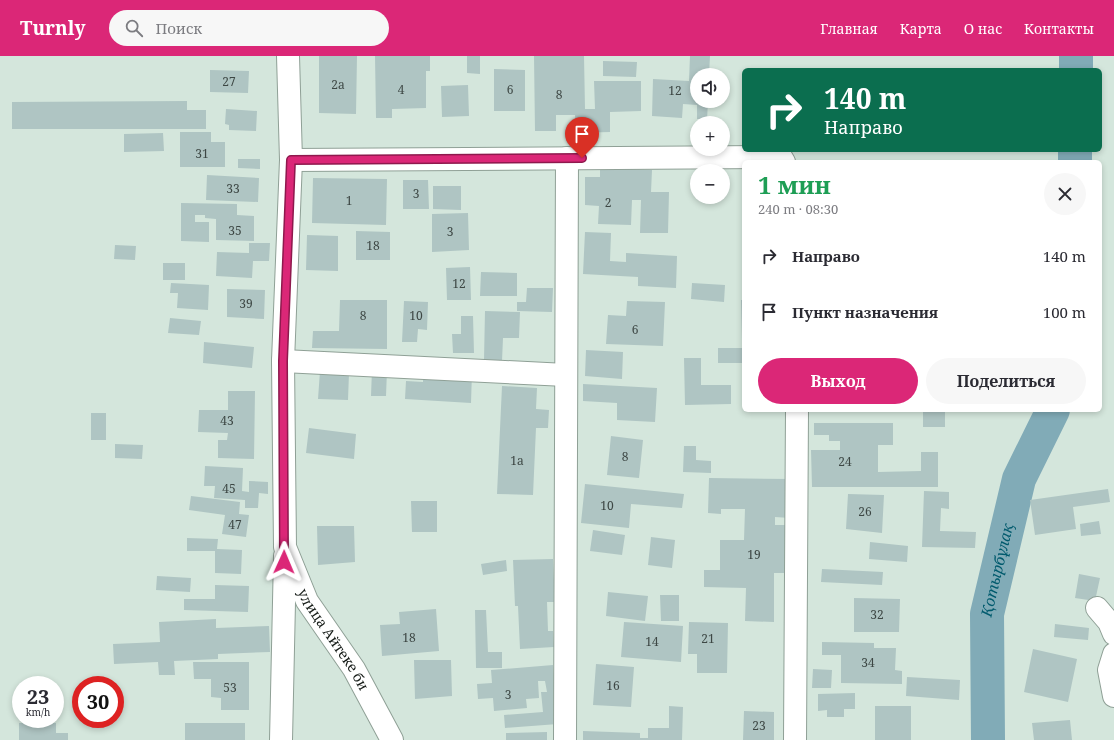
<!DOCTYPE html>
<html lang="ru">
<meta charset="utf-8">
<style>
:root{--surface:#fff;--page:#f7f7f7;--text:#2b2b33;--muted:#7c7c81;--accent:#db2777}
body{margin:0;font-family:"Noto Serif",serif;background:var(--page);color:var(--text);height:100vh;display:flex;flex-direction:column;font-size:15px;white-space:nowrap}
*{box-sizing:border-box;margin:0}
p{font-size:13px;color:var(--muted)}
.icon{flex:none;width:22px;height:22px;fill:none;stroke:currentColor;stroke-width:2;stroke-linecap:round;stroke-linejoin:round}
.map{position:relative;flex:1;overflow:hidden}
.side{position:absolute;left:742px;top:104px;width:360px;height:252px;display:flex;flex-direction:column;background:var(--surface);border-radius:6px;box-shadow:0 2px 6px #0003}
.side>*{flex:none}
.top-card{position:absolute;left:742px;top:12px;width:360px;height:84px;border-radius:6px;box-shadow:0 2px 6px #0003;background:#0b6e4f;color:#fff;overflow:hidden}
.buttons{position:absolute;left:690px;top:12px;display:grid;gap:8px}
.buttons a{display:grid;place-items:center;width:40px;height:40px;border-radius:50%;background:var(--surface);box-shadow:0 2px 6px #0003;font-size:20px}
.speed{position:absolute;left:12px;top:620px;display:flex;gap:8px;font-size:20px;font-weight:700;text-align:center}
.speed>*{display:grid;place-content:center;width:52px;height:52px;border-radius:50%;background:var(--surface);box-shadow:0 2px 6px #0003;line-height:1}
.speed small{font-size:10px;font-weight:400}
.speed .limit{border:6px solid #d22;background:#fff;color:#111}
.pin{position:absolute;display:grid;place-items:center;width:34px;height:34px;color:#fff;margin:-41px -17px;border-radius:50% 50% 50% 0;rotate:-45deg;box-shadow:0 0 4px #0007}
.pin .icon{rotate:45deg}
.me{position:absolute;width:44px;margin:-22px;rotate:1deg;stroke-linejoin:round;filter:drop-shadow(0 0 3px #0008)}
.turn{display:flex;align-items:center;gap:14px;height:84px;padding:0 16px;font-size:18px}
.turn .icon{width:52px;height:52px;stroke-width:2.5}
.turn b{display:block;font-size:28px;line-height:34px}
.round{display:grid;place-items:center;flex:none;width:42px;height:42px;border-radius:21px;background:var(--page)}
.overview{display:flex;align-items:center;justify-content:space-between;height:68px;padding:0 16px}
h1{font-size:24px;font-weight:700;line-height:30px;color:#1e9e55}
.primary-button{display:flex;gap:8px;margin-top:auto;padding:8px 16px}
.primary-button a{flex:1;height:46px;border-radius:24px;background:var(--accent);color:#fff;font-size:16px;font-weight:700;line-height:46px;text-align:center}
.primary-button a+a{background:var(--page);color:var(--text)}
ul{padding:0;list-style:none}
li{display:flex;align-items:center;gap:12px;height:56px;padding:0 16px}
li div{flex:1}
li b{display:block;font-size:15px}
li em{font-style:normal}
header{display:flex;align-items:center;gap:24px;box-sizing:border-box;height:56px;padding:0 20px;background:var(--accent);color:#fff}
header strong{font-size:19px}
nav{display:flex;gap:22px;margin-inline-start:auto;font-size:14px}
.search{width:280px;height:36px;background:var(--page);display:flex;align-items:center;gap:10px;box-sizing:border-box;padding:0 14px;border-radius:22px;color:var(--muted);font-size:15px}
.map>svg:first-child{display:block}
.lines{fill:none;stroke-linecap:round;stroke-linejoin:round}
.river{stroke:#81abb7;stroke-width:34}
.building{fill:#afc5c3}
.street-casing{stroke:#8fa096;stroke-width:24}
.street{stroke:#fff;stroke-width:22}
.route-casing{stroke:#8e194d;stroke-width:10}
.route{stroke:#db2777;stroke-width:7}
.labels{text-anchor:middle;stroke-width:3.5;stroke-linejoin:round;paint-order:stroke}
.number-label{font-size:12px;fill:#3d4744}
.street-label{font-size:14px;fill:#171d19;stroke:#d4e6dc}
.water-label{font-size:15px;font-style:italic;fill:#005a6d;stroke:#d4e6dc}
</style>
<header>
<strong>Turnly</strong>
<div class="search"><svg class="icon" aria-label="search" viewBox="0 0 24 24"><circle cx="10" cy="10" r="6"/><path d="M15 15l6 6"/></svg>Поиск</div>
<nav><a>Главная</a><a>Карта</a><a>О нас</a><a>Контакты</a></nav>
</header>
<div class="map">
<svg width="1114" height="684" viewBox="0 0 1114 684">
<rect width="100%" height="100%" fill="#d4e6dc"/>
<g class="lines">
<!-- river -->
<g class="river">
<path d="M1076,14V0"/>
<path d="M1075,106V94"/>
<path id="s1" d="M988,684L987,558L1019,423L1053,354"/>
</g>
</g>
<!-- building -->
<path class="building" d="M319,0H357L356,58L319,57Z
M375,0H430V15H426V52L392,53V62H376Z
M467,0H480V18L467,17Z
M534,0H584L585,53H595L594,25H641V55L610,56V76L576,77L575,59H556V75H535Z
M690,0H710L709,19H697V45H708L707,64L697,63V49L683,48L682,62L652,60L653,23L689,25Z
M603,5L637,6L636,21L603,20Z
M494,13L525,14V55H494Z
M210,14L249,15L248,37L210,36Z
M468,29L469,60L442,61L441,30Z
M187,45V54H206V73H12V46Z
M226,53L257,55L256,75L229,74V69L225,68Z
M180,76H211V86H225V111H180Z
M163,77L164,95L124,96V78Z
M238,103H260V113L238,112Z
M600,112L652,114L651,136H669L668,177H640L641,144H632L631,169L598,168L599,150L585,149V121H600Z
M207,119L259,122L258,146L206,144Z
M313,122L387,123L386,169L312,167Z
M403,124H428L429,153H403Z
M433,130H461V154L433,153Z
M181,147L237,148V159L254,160V185L216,184V163L205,162V159H195V166H209V186L181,185Z
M468,157L469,194L432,196V158Z
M356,175L390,176V204H356Z
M585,176L611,177L610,205L626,206V197L677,200L676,232L638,230V221L583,218Z
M307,179L338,180V215L306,214Z
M249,187H270L269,205H253L252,222L216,220L217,196L249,197Z
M115,189L136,190L135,204L114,203Z
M163,207H185V224H163Z
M470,211L471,244H447L446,212Z
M481,216L517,217V240H480Z
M171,227L209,229L208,254L177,252L178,237H170Z
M692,227L725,229L724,246L691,243Z
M527,232H553L552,256L517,255V246H526Z
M227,233L265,234L264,263L227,261Z
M340,244H387V293L312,292L313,275H339Z
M741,244H744V282L742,283Z
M404,245L428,246L427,274L418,273L417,286H402Z
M627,245L665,246L663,290L606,288L608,259L626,260Z
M485,255L520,256L519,282H503L502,305L484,304Z
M461,260H473L474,297H453L452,278H461Z
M170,262L201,265L199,279L168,277Z
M204,286L254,291L252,312L203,307Z
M718,292H744V307H718Z
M586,294L623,296L622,323L585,320Z
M684,302H701V329H731V348L685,349Z
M372,313L387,314L386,340H371Z
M423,314L472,316L471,347L405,343L406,325L423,326Z
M320,315L349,317L348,344L318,343Z
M583,328L657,332L655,366L617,364V347L583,345Z
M502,330L537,332L536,353L549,354L548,372H536L533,439L497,438Z
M228,335H255L254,403L218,402V384H227L228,377L198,376L199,354H228Z
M923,354H945V371H923Z
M91,357H106V384H91Z
M814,367H893V389H878V416L921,415V396H938V431H812L811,394H840V385H829V379H814Z
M309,372L356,378L354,403L306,397Z
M611,380L643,384L639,422L607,419Z
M115,388L143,389L142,403L115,402Z
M684,390H696V404L711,405V417L683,416Z
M205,410L243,412L242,435L249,436V425L268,426V438L259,437L258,452H245V444L214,442L215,430H204Z
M709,422L791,423L790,462L775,461V469H788V517H774V566L745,565L746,532L704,531V514H720V484H744L745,453H721V458L708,457Z
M585,428L684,438L682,452L631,448L629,472L581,467Z
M1108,433L1110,446L1073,451L1076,473L1035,479L1030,444Z
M924,435L949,436V453L941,452L940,475L976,476L975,492L922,491Z
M848,438L884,439L882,477L846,473Z
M191,440L240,446L239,458L249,459L246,481L222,478L225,459L189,454Z
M411,445H437V476H412Z
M1099,465L1101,478L1081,480L1080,468Z
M317,470H354L355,506L318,509Z
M593,474L625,479L622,499L590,495Z
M651,481L675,484L672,512L648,509Z
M187,482L218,483L217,493L242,494L241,518L215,517V495H187Z
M870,486L908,490L907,506L869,503Z
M553,503L555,546H547L548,575H553L554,591L520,593L518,550H515L513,504Z
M506,504L507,515L483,519L481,508Z
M822,513L883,516L882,529L821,526Z
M1079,518L1100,522L1095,545L1075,542Z
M157,520L191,522L190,536L156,534Z
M215,529L249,530L248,556L184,554V543H215Z
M608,536L648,540L645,565L606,560Z
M660,539H679V565H661Z
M854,542L900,543L899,576H854Z
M436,553L439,595L382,600L380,569L400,568L399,556Z
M475,554H486L488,596H502V612H476Z
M216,563V572L269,570L270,596L218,598V603L174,605L175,619H159L158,606L114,608L113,588L160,586L159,566Z
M624,566L683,570L681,606L621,601Z
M689,566L728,567L727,617H697V598H688Z
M1055,568L1089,572L1088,584L1054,581Z
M822,586L874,587V592H896L895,614L902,615V628L841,627V599H822Z
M1033,593L1077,603L1068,646L1024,636Z
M414,604H451L452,640L415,643Z
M193,606H249V654H221V642L211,641V623H194Z
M596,608L634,611L631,651L593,649Z
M553,609L558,668L505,672L504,659L543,656L541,636H547L545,625H538L539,642L526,643L527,652L494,655L493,642L478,643L477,628L492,627L491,614Z
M813,613L832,614L831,632H812Z
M907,621L960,624L959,644L906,640Z
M855,637V653H844V661H827V654L818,655V638Z
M669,650L683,651L682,684H583V675L640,677V682H648V672H669Z
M875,650H911V684H875Z
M744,655L774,656V684H743Z
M1070,664L1072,684H1034L1032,667Z
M19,667H56V677H68V684H19Z
M185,667H245V684H185Z
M547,676V684H506V677Z"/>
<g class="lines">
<defs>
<g id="street">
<path id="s2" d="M288,0L291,104L283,305L285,491L307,545L354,613L392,684"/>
<path d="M291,104L781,101L784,106"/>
<path d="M283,305L566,319"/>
<path d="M1097,552L1109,566L1114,578"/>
<path d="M1114,598L1109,614L1114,640"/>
<path d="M281,684L285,500"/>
<path d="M565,684L567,102"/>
<path d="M795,684L797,354"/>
</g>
</defs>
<!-- street casing -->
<use href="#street" class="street-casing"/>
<!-- street -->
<use href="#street" class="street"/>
</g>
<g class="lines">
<defs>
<path id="route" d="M284,506L283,305L291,104L582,102"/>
</defs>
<!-- route casing -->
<use href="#route" class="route-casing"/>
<!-- route -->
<use href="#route" class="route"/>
</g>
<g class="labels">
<!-- number labels -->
<g class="number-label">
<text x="229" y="30">27</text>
<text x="338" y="33">2а</text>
<text x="401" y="38">4</text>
<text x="510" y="38">6</text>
<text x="675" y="39">12</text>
<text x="559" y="43">8</text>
<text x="202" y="102">31</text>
<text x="233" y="137">33</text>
<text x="416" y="142">3</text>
<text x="349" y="149">1</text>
<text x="608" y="151">2</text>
<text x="235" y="179">35</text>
<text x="450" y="180">3</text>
<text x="373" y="194">18</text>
<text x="459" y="232">12</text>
<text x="246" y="252">39</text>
<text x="363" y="264">8</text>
<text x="416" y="264">10</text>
<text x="635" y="278">6</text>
<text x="227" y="369">43</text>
<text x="625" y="405">8</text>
<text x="517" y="409">1а</text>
<text x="845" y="410">24</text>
<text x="229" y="437">45</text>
<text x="607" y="454">10</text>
<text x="865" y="460">26</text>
<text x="235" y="473">47</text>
<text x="754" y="503">19</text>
<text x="877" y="563">32</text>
<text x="409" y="586">18</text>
<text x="708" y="587">21</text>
<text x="652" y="590">14</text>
<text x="868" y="611">34</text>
<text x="613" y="634">16</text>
<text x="230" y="636">53</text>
<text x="508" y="643">3</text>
<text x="759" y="674">23</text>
</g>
<!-- street labels -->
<g class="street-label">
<text dy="5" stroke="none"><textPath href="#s2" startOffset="596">улица Айтеке би</textPath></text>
</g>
<!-- water labels -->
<g class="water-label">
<text dy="5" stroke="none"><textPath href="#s1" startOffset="171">Қотырбұлақ</textPath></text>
</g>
</g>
</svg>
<div class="buttons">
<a><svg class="icon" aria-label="sound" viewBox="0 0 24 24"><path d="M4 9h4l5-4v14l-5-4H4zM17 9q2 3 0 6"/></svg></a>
<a>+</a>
<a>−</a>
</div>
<div class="speed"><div>23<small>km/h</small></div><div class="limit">30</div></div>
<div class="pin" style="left:582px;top:102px;background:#d93025"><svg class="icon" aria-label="arrive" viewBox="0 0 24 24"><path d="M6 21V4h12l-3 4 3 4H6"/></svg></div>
<svg class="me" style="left:284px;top:506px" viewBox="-20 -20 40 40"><path d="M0-17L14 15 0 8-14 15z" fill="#db2777" stroke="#fff" stroke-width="4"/></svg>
<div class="top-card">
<div class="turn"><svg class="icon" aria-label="right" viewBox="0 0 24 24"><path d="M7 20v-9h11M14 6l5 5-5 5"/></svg><div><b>140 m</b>Направо</div></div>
</div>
<section class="side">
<div class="overview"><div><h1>1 мин</h1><p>240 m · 08:30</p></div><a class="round"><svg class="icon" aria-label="close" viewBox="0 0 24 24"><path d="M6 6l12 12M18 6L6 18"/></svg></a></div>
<ul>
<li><svg class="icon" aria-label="right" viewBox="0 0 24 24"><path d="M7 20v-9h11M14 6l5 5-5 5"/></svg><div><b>Направо</b></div><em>140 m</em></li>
<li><svg class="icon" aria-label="arrive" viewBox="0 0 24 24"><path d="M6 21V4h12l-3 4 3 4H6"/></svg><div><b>Пункт назначения</b></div><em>100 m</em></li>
</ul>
<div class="primary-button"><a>Выход</a><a>Поделиться</a></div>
</section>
</div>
